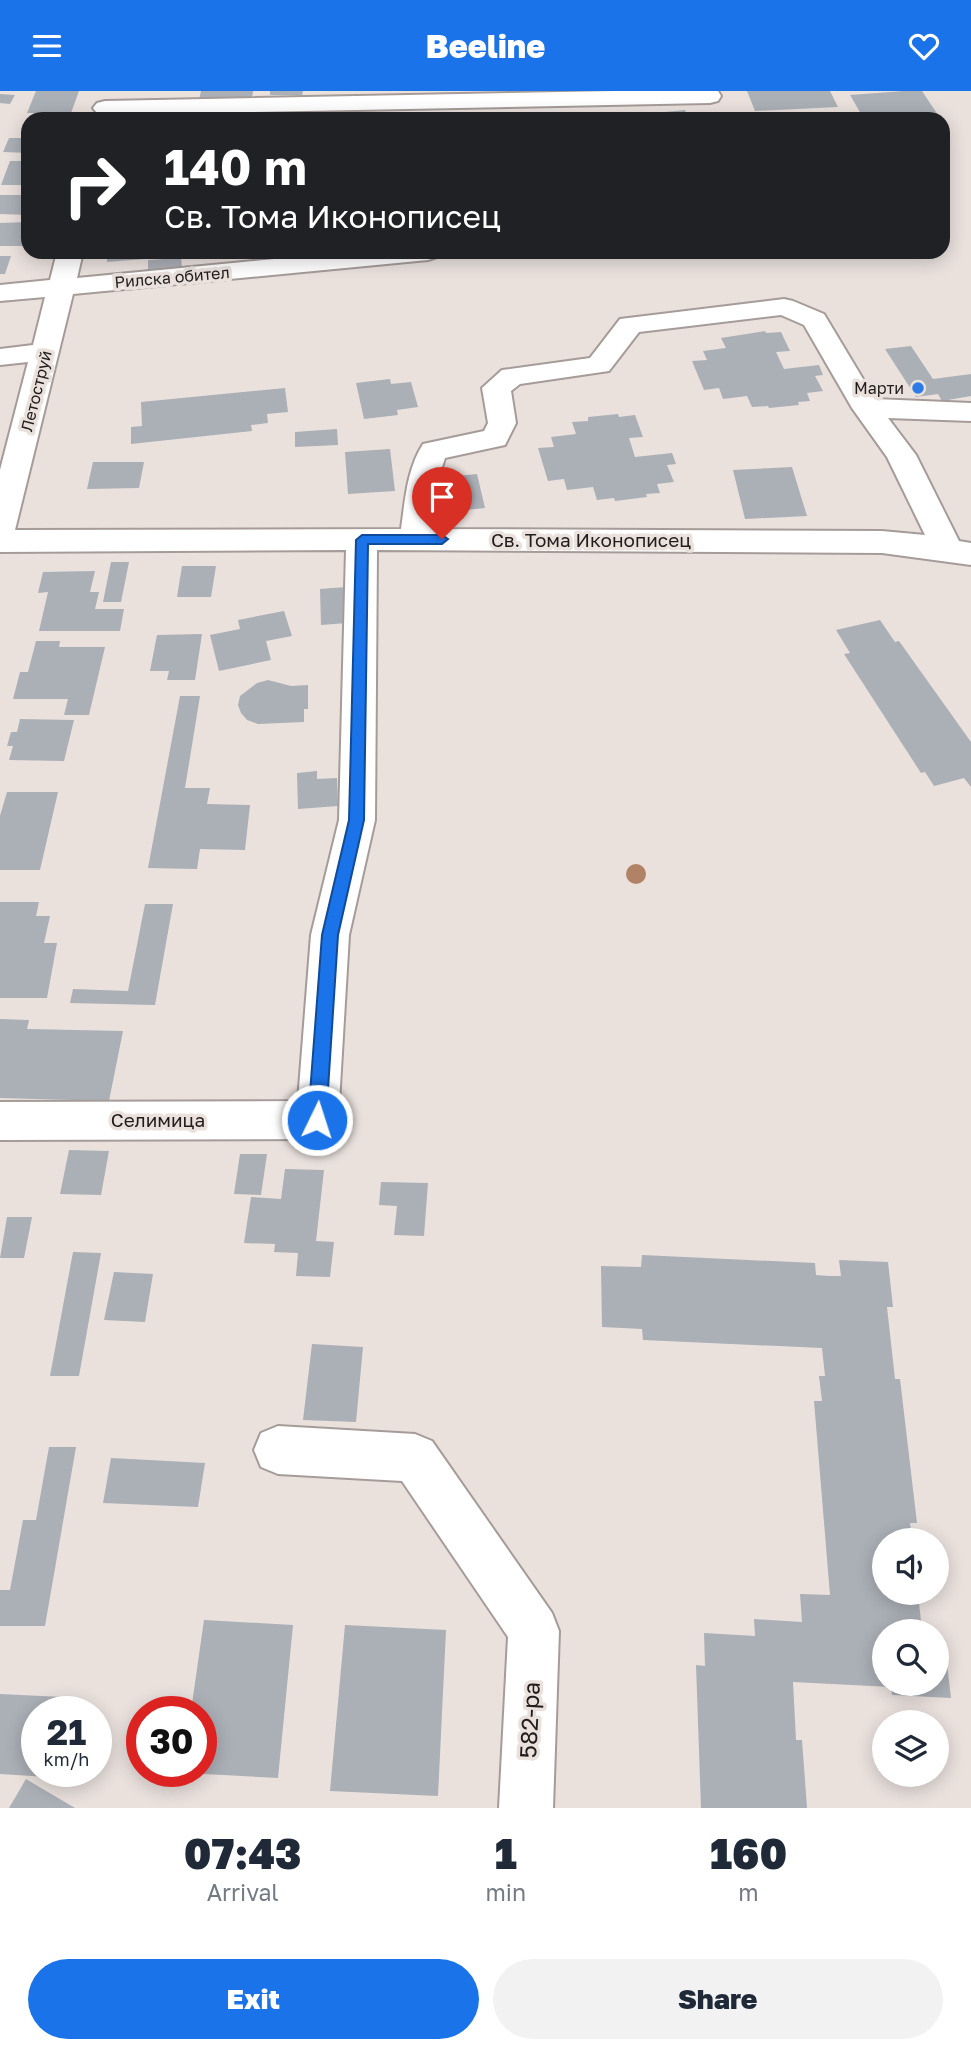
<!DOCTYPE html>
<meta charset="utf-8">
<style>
:root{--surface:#fff;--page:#f2f2f3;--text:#1f2937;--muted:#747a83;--accent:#1a73e8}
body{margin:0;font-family:"Golos Text",sans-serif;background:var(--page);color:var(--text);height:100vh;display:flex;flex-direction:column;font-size:26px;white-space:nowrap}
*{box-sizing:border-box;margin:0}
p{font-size:23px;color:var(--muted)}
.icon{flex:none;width:38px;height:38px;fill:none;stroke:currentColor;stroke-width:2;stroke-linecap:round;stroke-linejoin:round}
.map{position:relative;height:1717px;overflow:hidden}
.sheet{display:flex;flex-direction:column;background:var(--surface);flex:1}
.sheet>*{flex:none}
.hud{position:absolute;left:21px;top:21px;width:929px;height:147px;border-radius:21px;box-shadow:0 4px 18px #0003;background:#202124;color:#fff;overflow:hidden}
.fabs{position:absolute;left:872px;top:1437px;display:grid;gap:14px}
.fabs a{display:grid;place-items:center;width:77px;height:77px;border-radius:50%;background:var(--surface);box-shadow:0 4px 18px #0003;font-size:35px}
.speed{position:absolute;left:21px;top:1605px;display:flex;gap:14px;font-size:35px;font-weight:700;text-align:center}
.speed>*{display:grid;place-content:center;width:91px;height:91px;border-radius:50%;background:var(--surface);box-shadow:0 4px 18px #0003;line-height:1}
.speed small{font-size:18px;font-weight:400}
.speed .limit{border:10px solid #d22;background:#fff;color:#111}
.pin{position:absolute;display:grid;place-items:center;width:60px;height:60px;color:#fff;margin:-72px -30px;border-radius:50% 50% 50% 0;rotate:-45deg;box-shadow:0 0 7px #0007}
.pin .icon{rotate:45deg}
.me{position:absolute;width:77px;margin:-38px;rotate:4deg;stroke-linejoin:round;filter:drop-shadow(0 0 5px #0008)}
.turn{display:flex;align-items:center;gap:24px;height:147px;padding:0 28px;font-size:32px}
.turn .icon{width:91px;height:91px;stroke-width:2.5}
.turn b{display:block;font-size:49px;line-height:60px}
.eta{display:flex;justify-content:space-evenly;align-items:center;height:119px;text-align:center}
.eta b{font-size:42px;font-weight:800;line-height:49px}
.action{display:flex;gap:14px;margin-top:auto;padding:14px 28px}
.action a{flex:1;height:80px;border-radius:42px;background:var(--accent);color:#fff;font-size:28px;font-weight:800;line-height:80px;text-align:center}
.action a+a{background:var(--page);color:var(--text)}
header{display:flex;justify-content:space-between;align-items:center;height:91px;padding:0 28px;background:var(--accent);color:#fff;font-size:32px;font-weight:800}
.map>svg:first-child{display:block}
.building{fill:#abafb6}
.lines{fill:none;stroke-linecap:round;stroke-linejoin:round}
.minor-casing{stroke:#a59c99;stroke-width:4}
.minor{fill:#fff;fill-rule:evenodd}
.tree{fill:#b18266}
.route{fill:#1a73e8;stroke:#114b97;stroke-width:2}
.poi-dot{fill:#2c7be6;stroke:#eae1dd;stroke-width:2.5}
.labels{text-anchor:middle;stroke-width:7;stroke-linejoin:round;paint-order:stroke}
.far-street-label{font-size:16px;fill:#201d1c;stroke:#eae1dd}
.far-poi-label{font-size:16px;fill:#201d1c;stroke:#eae1dd;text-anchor:end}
.street-label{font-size:19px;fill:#201d1c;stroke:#eae1dd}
.near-street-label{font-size:23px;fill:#201d1c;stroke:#eae1dd}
</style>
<header><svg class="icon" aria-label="menu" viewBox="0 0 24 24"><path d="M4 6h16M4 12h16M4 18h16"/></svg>Beeline<svg class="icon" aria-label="heart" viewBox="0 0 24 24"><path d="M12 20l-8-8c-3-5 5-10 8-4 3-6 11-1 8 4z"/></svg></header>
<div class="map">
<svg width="971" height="1717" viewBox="0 0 971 1717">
<rect width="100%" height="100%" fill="#eae1dd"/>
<!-- building -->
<path class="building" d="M36,0H79L71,22H27Z
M201,0H253L252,8L199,9Z
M270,0H303L302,4H270Z
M747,0H830L838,16L755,20Z
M904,0H922L938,24L864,28L850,4Z
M0,3L15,4L10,13L0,12Z
M685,19L689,28H646L644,23Z
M204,21H239L237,28H202Z
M126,23H152L150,28H125Z
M282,23L309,24L308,28H281Z
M9,47H28V62L3,61Z
M10,70H28V94H1Z
M0,104H28V124L0,123Z
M28,131V155H0V132Z
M107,161H183V165L107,171Z
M0,165H11L5,183H0Z
M181,167L182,176L148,179V169Z
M765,240L766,242L781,241L790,260L776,261L784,278L819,274L823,284L815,285L823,300L807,302L810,310L798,311L799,314L769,317L768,315L752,316L747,305L723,308L719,297L704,299L692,270L707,269L703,260L726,257L721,247Z
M911,255L933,288L971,283V305L942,310L938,303L916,306L885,258Z
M390,288L391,293L411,291L418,316L397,319L398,324L364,328L356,292Z
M285,297L288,321L267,323L268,332L251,334L252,340L131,353V336L142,335L141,311Z
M618,323L619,326L635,324L643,346L629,347L635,366L672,362L676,373L667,374L674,391L657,393L660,402L646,403L647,406L615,410L614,407L597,409L593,396L567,399L564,388L548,390L538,357L554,356L551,346L576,343L572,331L588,330V326Z
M337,338L338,354L295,356V341Z
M390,358L395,400L348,403L345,361Z
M93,371H144L139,397L87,398Z
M792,376L807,425L745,428L733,379Z
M477,383L485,417L454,420L446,386Z
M111,471H129L121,511H103Z
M182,475H216L211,506H177Z
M95,480L90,501H99L95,518H124L120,540H39L48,501L38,502L43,481Z
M346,496L347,532L321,534L320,498Z
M284,520L292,545L266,550L271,569L219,580L210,544L240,538L238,529Z
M880,529L895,551L899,550L971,651V696L964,687L934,695L925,681L921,682L844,563L850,562L836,539Z
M202,543L195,589H167L169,580H150L157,544Z
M36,550H60L59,556H105L89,624H64L68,608H13L20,581H28Z
M268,589L291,595L308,594V618H304V631L258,633L247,629L241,622L238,614L240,605L257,592Z
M180,605H200L185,697H210L207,713L250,714L245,759L200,758L197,778L148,777Z
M20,628L74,629L64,670L9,669L13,655H7L11,641H17Z
M317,680V688L337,687L338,715L298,718L297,682Z
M7,701H58L40,779H0V725Z
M0,811H39L36,825H50L44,852H57L47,907H0Z
M145,813H173L155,914L70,912L73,898L128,900Z
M0,928L29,929L27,938L123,940L109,1010L0,1007Z
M69,1059L109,1060L101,1104L60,1103Z
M240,1063H267L261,1104L234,1103Z
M285,1078L324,1079L316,1150L334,1151L330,1186L296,1185L298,1162L274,1161L275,1153L244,1152L251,1106L281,1108Z
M381,1091L428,1092L424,1145L394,1144L397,1115L379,1114Z
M7,1126H32L24,1167H0Z
M73,1161L101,1162L79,1285H50Z
M642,1164L815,1172L816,1184L829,1185H841L839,1169L888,1171L893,1216H887L895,1288H900L917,1432H910L912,1449H884V1502H918L922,1540H884V1592H936V1546L944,1547L951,1607L892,1604L891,1596L793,1591L796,1649H802L807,1717H701L696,1574L705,1575L704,1542L755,1545L754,1528L802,1531L800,1503L830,1504L814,1310H822L819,1285H825L822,1257L643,1249L642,1238L602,1236L601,1175L641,1176Z
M114,1181L153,1183L145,1231L104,1229Z
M312,1253L363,1256L356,1331L303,1329Z
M49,1356H76L45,1535H0V1499H10L23,1429H36Z
M111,1367L205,1372L198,1416L103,1412Z
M204,1529L293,1534L278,1687L185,1682V1680H201V1620H191Z
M345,1534L446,1539L438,1705L330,1700Z
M0,1603L63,1606L61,1620H37V1680H49L48,1686L0,1683Z
M26,1688L75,1717H9Z"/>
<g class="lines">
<defs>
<path id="minor" d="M614,0H718L721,5L718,10L710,12L105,24L97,22L93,17L97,12L105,10Z
M57,161H83L77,187L347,161H441L437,166L428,169L73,203L15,439L401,438C405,409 407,378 423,353L484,340L488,332L482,297L502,279L590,267L620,228L784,208L793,210L824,223L875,308L971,312V330L888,327L916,364L959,450L971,452V474L882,462L377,459L375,729L349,844L338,1029L332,1042L317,1048L0,1049V1011L298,1010L311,844L339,729L346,459L0,461V379L28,271L0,274V258L33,254L45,206L0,210V194L50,189ZM781,224L804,234L852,317L887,366L925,444L882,440L432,438L438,389L445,367L505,354L516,332L511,300L520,293L609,280L639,241Z
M278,1335L415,1343L432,1350L552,1522L559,1540L553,1717H499L508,1546L402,1390L278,1383L261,1376L254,1359L261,1342Z"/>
</defs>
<!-- minor casing -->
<use href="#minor" class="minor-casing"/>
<!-- minor -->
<use href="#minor" class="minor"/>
</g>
<!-- trees -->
<circle class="tree" cx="636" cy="783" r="10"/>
<!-- route -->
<path class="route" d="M362,444H442L448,448L442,453H368L364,729L338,844L326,1029L323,1035L317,1037L311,1035L308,1029L322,844L349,729L356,449Z"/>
<!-- markers -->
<circle class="poi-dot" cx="918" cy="297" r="7"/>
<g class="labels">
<!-- far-street labels -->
<g class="far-street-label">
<text transform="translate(172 186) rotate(-5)" y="6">Рилска обител</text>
<text transform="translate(36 300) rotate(-76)" y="6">Летоструй</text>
</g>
<!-- far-poi labels -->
<g class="far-poi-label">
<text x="904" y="303">Марти</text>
</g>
<!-- street labels -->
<g class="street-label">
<text x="591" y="456">Св. Тома Иконописец</text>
<text x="158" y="1036">Селимица</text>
</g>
<!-- near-street labels -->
<g class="near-street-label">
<text transform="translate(530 1629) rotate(-87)" y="8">582-ра</text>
</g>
</g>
</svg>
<div class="fabs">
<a><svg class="icon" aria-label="sound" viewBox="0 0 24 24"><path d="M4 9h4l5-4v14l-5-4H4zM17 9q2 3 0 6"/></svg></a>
<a><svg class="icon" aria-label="search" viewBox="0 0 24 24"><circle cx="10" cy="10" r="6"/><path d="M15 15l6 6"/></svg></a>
<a><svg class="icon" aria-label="layers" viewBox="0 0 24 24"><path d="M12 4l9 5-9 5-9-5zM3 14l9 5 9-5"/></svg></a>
</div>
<div class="speed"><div>21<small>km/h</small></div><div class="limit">30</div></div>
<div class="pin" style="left:442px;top:448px;background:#d93025"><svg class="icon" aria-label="arrive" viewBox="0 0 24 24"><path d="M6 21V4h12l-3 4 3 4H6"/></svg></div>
<svg class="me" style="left:317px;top:1029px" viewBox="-20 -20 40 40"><circle r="17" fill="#1a73e8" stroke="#fff" stroke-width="3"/><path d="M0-11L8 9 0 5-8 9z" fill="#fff"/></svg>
<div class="hud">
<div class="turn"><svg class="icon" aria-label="right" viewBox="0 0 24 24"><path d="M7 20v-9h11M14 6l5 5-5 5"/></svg><div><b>140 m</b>Св. Тома Иконописец</div></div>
</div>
</div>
<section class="sheet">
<div class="eta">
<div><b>07:43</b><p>Arrival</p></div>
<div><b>1</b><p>min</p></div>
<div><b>160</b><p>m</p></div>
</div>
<div class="action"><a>Exit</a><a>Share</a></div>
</section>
